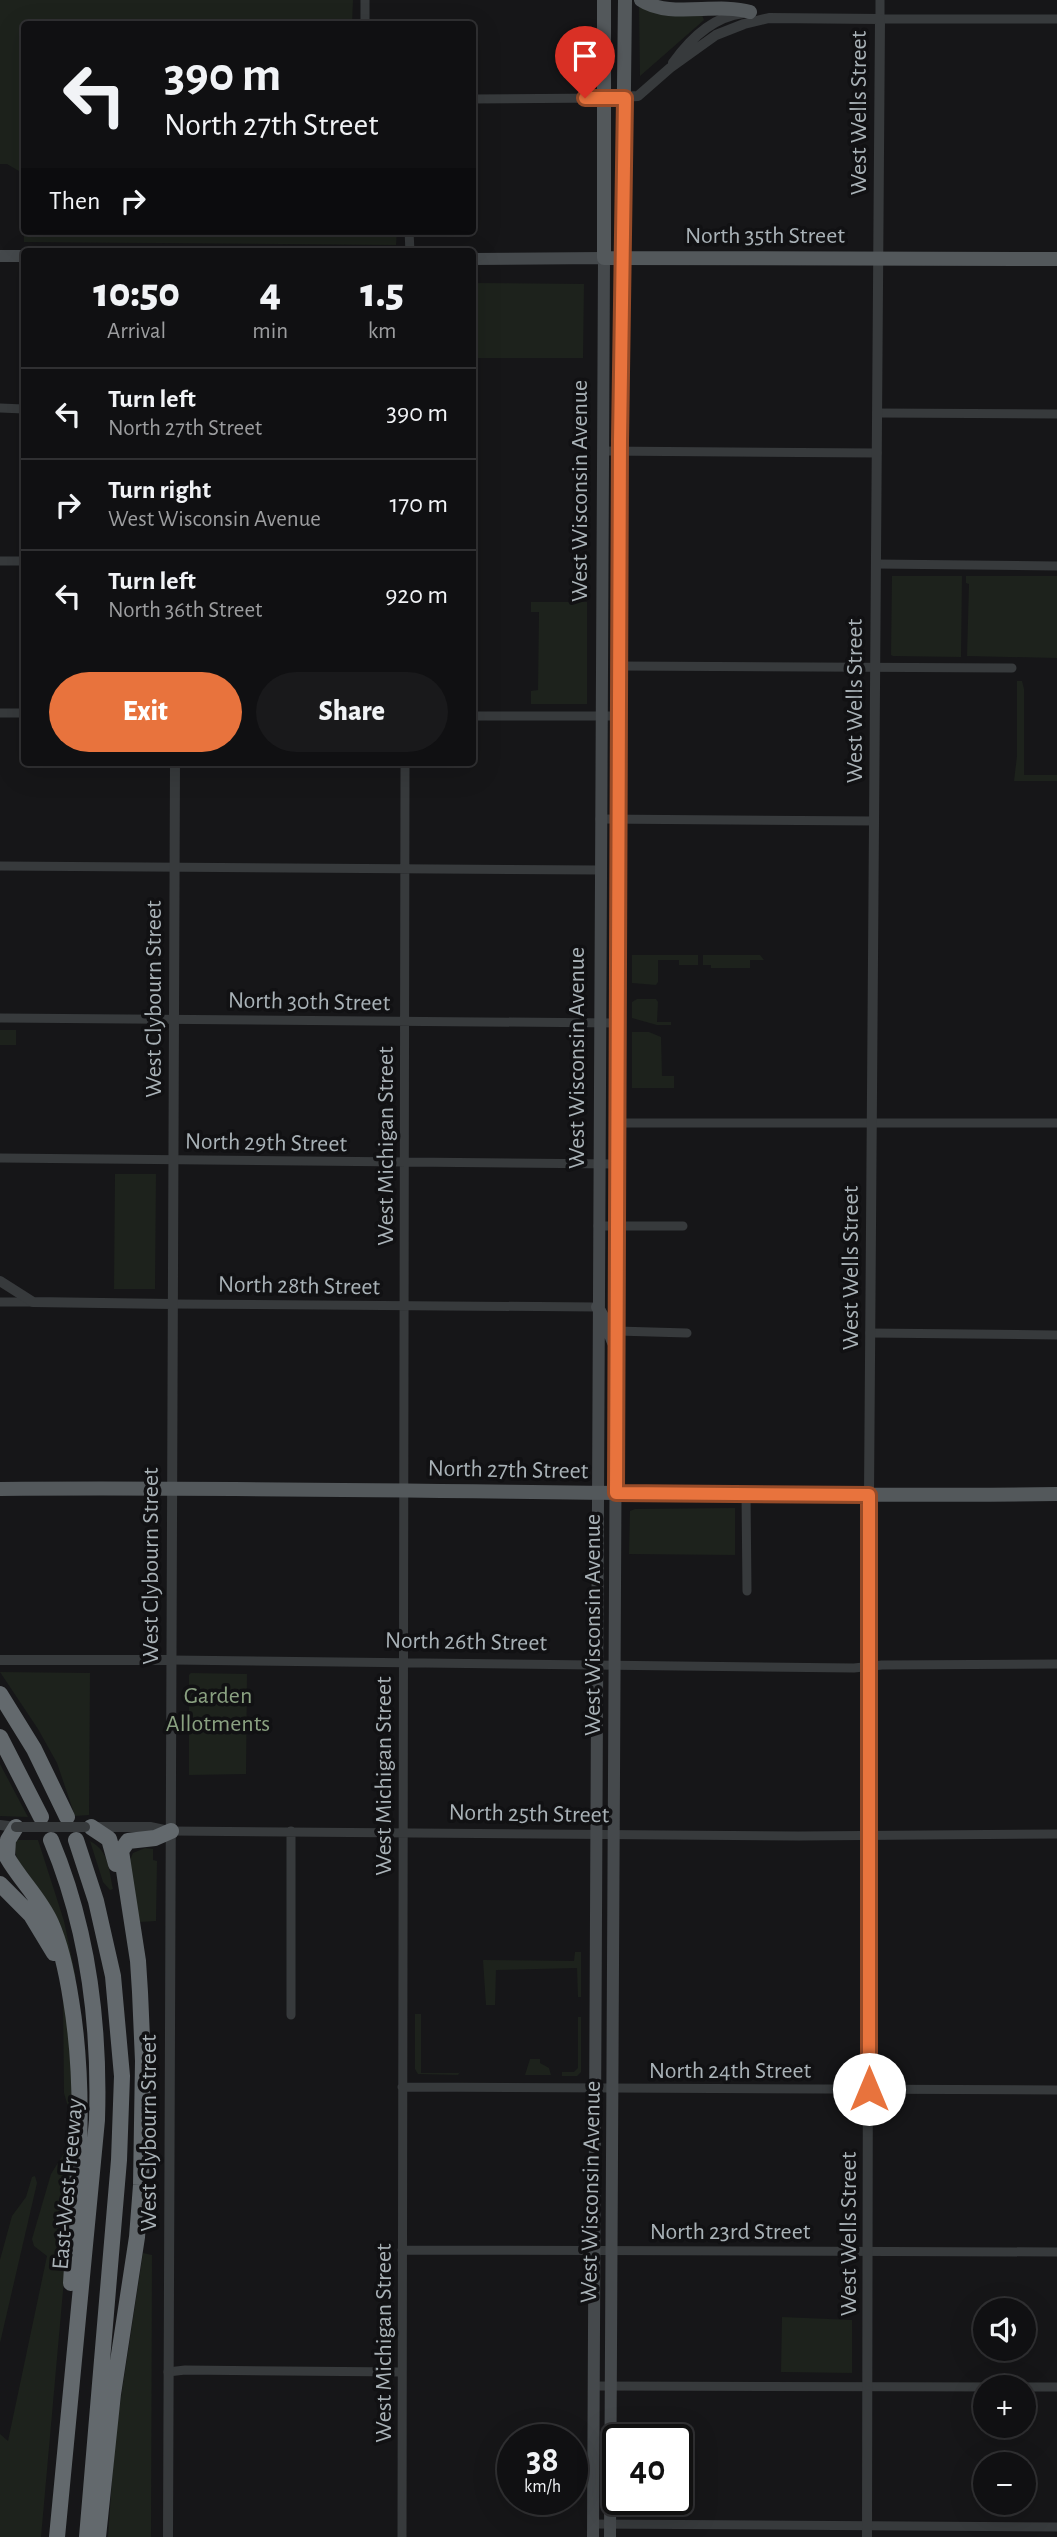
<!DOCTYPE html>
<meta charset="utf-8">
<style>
:root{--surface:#101012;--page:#19191b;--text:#f1f3f6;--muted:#9c9d9f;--line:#303032;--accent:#e8733d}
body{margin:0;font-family:"Alegreya Sans",sans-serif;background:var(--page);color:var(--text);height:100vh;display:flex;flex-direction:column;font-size:26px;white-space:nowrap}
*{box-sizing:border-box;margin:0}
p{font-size:23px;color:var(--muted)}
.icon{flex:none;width:38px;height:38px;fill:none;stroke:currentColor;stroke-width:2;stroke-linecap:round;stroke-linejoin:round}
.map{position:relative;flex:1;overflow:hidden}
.sheet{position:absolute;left:21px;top:248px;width:455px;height:518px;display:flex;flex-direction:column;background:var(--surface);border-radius:7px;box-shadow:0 7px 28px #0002,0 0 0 2px var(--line)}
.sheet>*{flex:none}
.banner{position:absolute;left:21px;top:21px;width:455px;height:214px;border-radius:7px;box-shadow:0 7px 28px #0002,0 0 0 2px var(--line);background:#101012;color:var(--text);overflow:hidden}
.buttons{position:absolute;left:973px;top:2298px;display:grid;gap:14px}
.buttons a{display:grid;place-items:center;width:63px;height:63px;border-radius:50%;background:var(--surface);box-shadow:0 7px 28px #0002,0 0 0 2px var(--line);font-size:35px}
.speed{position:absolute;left:497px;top:2424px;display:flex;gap:14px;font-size:35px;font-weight:700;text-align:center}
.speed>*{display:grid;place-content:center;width:91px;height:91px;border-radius:50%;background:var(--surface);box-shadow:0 7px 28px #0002,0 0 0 2px var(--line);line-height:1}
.speed small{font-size:18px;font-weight:400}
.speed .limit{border:4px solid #111;border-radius:10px;background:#fff;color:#111}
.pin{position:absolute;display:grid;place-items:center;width:60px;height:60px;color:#fff;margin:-72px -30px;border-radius:50% 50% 50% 0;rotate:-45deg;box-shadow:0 0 7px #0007}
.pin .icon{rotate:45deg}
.me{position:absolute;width:77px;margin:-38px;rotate:0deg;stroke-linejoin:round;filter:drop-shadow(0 0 5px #0008)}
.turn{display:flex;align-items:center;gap:24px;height:147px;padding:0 28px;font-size:32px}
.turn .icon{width:91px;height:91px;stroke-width:2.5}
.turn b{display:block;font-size:49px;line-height:60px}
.then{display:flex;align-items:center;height:66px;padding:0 28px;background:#0003;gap:14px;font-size:26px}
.eta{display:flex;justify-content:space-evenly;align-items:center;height:119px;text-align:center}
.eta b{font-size:42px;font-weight:800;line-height:49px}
.cta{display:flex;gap:14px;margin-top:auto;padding:14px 28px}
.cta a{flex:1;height:80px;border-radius:42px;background:var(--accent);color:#fff;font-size:28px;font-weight:800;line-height:80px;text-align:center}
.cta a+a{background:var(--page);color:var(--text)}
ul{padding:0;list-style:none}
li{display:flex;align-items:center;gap:21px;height:91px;padding:0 28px;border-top:2px solid var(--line)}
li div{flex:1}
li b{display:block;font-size:26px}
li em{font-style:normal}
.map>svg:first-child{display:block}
.green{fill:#1d221c}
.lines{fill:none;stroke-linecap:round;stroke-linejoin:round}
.minor{stroke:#373a3c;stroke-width:9}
.tertiary{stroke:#373a3c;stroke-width:10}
.secondary{stroke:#45494c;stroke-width:12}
.primary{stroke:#53585b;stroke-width:14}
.motorway{stroke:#63696d;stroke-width:16}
.tertiary-bridge{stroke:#373a3c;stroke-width:10}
.route-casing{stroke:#974b28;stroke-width:18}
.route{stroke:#e8733d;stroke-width:12}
.labels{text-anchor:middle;stroke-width:7;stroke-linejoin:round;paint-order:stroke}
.street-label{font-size:24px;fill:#a9b2b7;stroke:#111113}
.park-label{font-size:24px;fill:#8aa181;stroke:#111113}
</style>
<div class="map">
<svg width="1057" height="2537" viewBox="0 0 1057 2537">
<rect width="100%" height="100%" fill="#161618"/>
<!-- green -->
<path class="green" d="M0,0H353L352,24H24V174L7,164H0Z
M639,7L701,13L704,20L640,76Z
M24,229L397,231L396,245L24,242Z
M473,283L584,284L583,358H473Z
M892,576H962L961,657L893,656L891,655Z
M966,576H1057V658L967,656L969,584L966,583Z
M531,602H587V704H531V691L538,690L539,612H531Z
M1017,681H1022L1024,689V775H1057V781H1014L1017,756Z
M632,955H698V965H679V960H658V982L656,985L632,983Z
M703,955H760L764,960H750V968H711V965H703Z
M637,999H656L658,1002L657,1022H671V1025H657L632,1018V1002Z
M0,1030H16V1045H0Z
M632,1032H649L661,1037L662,1076H674V1088H632Z
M115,1174H156L155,1289H114Z
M735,1508V1555L629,1554L630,1511L635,1509Z
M0,1672L90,1673L89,1815L75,1816L57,1763L38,1729Z
M191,1673L247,1674L246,1774L189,1775V1675Z
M0,1764L28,1817L0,1816Z
M15,1840H38L64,1921L76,1978L73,1979C60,1947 49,1913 34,1883C24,1863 14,1866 15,1840Z
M90,1841C109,1851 109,1870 113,1889L110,1890L103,1882Z
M145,1848L153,1849V1860L157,1861L156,1921L140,1922L128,1865L133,1853Z
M575,1952H581V1997H578L577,1968L496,1970L495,2005H486L483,1960L574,1961Z
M63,1996L71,2025L73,2179L41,2537H0V2434L8,2441L47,2256L34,2246L32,2239L51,2174L69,2145L71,2117L64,2093Z
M415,2014H421V2073H459L461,2071L458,2075L418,2074L415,2069Z
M578,2017H581V2072L577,2076H562V2072H574L578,2068Z
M530,2059H540V2063L549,2068L551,2075H525Z
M35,2176L37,2183L0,2343V2260L12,2216L26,2197L32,2177Z
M143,2253L152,2255L151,2537H108L115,2437Z
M782,2317L852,2320V2373L781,2372Z"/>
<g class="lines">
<!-- minor -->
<path class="minor" d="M880,0V19H1057
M365,24V0
M472,99L604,98
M409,231L410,252
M0,408L24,409
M877,413L1057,414
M602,451L877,453
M0,561H24
M876,564L1057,566
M619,666L1012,668
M0,713H24
M472,716H619
M600,819L874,821
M0,866L600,870
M0,1018L617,1023
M617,1123H1057
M0,1158L616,1164
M598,1226H683
M0,1302H33
M172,1304L597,1307
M617,1331L687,1333
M870,1333L1057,1335
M746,1493L747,1591
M171,1660L854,1668L882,1665L1057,1664
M171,1831L799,1836L1057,1834
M291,1831V2015
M402,2087L1057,2090
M402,2250L1057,2252
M168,2372L185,2370L402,2372
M594,2386L1018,2387
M1024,2387H1057
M593,2524L1057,2527
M402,2537L405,763"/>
<!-- tertiary -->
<path class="tertiary" d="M673,63C690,39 712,17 743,13
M604,98L638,96L670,68L716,35L744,24L769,18L880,19L869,1495L867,2537
M0,1281L33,1302L172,1304
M0,1660H171
M0,1825L16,1827
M91,1827H150L169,1831
M168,2537L175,763"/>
<!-- secondary -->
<path class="secondary" d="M0,256H24
M472,259L604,258L593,2537
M597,1307C609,1321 607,1335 617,1350
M610,2537L622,257"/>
<!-- primary -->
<path class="primary" d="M604,0V258L1057,259
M641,0C669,19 717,2 750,12
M622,257L625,0
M0,1489C352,1486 705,1498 1057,1494"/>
<!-- motorway -->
<path class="motorway" d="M0,1694L34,1749L67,1817
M0,1737L41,1817
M16,1827L8,1840L7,1857C20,1880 40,1898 51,1923C62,1948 67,1974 71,2000C87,2095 77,2188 71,2283
M91,1827L109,1839L116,1864
M51,1840C88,1928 100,2025 97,2120L57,2537
M76,1840L96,1901L113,1976L122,2076L119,2160L87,2537
M0,1884L31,1915L54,1953
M98,2537L113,2394L137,2237L141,2185L143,2061L140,1992L138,1961L121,1851L128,1841L155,1838L171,1831"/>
<!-- tertiary-bridge -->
<path class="tertiary-bridge" d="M16,1827H85"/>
</g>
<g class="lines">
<defs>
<path id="route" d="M585,98H625L620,441L616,1493L869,1495V2089"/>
</defs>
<!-- route casing -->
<use href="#route" class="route-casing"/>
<!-- route -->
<use href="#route" class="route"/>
</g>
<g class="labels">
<!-- street labels -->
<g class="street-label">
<text transform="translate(858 113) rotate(-90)" y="8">West Wells Street</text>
<text x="765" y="243">North 35th Street</text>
<text transform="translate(579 491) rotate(-90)" y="8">West Wisconsin Avenue</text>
<text transform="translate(854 701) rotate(-90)" y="8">West Wells Street</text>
<text transform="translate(153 999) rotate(-90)" y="8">West Clybourn Street</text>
<text transform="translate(309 1001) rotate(1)" y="8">North 30th Street</text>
<text transform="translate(576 1058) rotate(-90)" y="8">West Wisconsin Avenue</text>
<text transform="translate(266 1142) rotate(1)" y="8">North 29th Street</text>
<text transform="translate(385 1146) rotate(-90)" y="8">West Michigan Street</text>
<text transform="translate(850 1268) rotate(-90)" y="8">West Wells Street</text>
<text transform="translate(299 1285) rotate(1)" y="8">North 28th Street</text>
<text transform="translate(508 1469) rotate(1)" y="8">North 27th Street</text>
<text transform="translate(150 1566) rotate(-90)" y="8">West Clybourn Street</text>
<text transform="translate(592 1625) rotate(-90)" y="8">West Wisconsin Avenue</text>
<text transform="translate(466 1641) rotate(1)" y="8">North 26th Street</text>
<text transform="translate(383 1776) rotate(-90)" y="8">West Michigan Street</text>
<text transform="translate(529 1813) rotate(1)" y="8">North 25th Street</text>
<text x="730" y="2078">North 24th Street</text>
<text transform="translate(148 2133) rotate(-90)" y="8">West Clybourn Street</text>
<text transform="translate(67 2184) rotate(-85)" y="8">East-West Freeway</text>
<text transform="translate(590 2192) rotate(-89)" y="8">West Wisconsin Avenue</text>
<text x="730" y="2239">North 23rd Street</text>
<text transform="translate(848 2234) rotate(-90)" y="8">West Wells Street</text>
<text transform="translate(383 2343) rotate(-90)" y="8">West Michigan Street</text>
</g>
<!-- park labels -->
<g class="park-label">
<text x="218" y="1703">Garden<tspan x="218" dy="28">Allotments</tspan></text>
</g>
</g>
</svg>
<div class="buttons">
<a><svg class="icon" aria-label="sound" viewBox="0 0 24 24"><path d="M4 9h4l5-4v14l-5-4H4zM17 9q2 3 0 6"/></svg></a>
<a>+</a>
<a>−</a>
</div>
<div class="speed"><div>38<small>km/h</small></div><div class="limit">40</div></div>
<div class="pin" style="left:585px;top:98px;background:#d93025"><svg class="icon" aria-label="arrive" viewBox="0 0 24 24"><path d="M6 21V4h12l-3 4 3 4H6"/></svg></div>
<svg class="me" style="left:869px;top:2089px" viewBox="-20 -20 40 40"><circle r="19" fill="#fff"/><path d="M0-13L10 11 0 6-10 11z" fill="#e8733d"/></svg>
<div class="banner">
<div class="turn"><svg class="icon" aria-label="left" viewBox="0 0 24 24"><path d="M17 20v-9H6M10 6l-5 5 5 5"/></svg><div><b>390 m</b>North 27th Street</div></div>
<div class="then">Then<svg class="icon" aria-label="right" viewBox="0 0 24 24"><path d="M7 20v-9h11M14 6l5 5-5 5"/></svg></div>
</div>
<section class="sheet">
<div class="eta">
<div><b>10:50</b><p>Arrival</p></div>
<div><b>4</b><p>min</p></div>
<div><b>1.5</b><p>km</p></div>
</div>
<ul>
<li><svg class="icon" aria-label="left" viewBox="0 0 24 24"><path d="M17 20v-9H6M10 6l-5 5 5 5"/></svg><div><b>Turn left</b><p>North 27th Street</p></div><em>390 m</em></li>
<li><svg class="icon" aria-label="right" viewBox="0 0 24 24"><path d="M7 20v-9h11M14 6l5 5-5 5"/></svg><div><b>Turn right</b><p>West Wisconsin Avenue</p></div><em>170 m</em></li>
<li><svg class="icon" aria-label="left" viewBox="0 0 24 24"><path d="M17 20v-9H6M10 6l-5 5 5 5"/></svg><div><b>Turn left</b><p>North 36th Street</p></div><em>920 m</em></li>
</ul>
<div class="cta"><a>Exit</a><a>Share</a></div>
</section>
</div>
